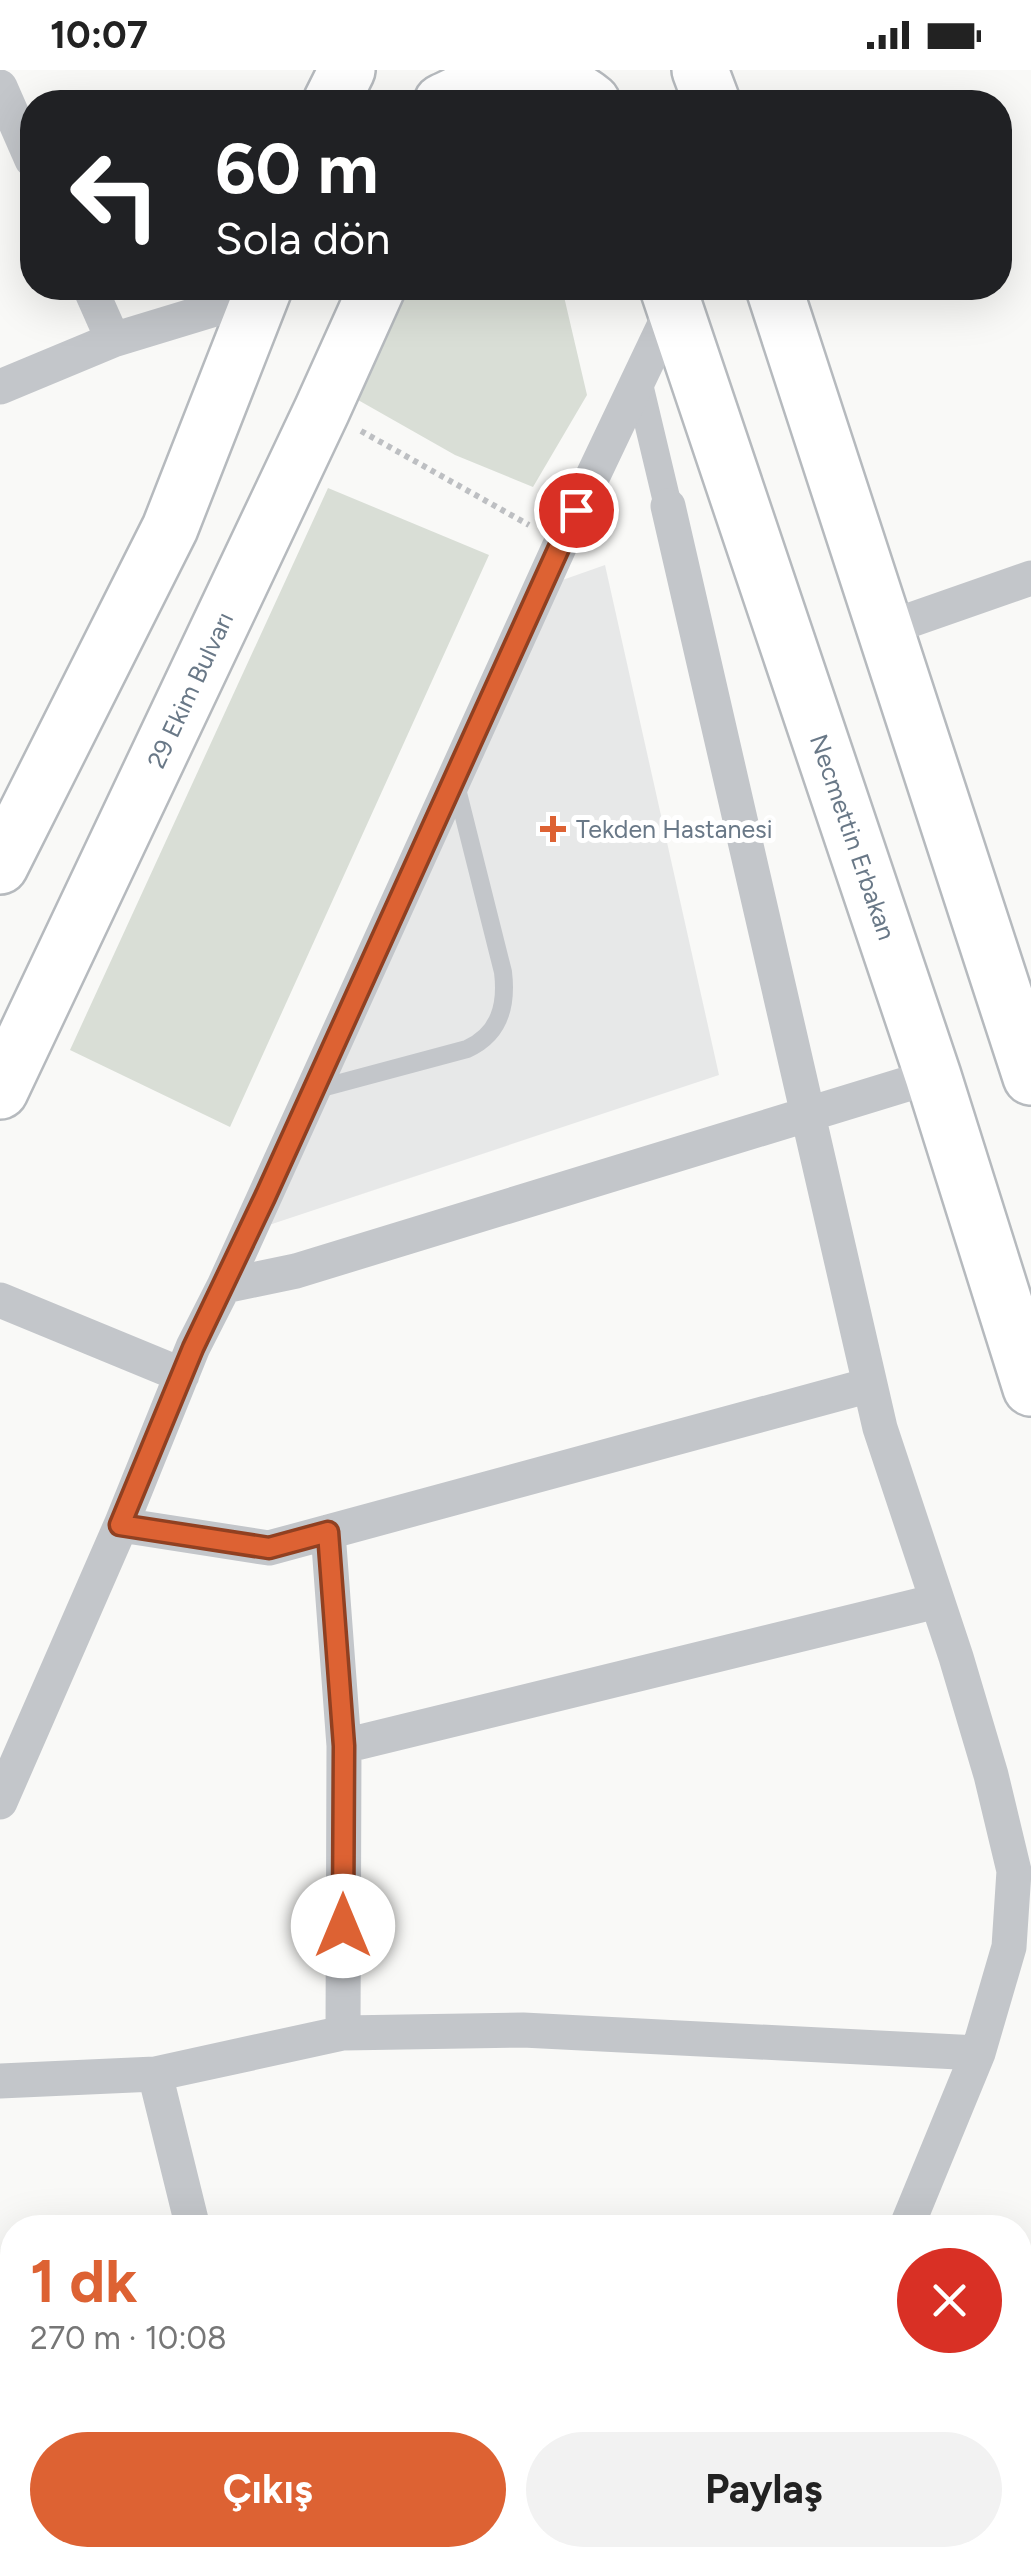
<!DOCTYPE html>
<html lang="tr">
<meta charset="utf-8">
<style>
:root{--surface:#fff;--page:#f2f2f2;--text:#222;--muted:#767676;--accent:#dd6233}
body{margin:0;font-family:Figtree,sans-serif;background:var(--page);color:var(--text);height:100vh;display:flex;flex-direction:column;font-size:38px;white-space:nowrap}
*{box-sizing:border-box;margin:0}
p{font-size:32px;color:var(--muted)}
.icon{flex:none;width:55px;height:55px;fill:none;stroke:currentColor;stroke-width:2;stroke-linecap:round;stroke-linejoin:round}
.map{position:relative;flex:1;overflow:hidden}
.drawer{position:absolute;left:0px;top:2145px;width:1032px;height:352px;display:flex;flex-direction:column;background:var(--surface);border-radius:40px 40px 0 0;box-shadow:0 10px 40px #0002}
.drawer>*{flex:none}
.banner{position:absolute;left:20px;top:20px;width:992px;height:210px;border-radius:40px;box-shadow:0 10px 40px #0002;background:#202124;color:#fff;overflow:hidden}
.pin{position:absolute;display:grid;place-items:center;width:85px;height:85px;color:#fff;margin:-42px;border:5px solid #fff;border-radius:50%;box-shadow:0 2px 10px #0007}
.me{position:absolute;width:110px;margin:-55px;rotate:0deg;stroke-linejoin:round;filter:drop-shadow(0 0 8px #0008)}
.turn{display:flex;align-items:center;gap:35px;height:210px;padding:0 30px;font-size:45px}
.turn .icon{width:130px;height:130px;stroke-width:2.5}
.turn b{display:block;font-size:70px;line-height:85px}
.round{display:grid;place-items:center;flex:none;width:105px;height:105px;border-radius:52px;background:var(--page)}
.headline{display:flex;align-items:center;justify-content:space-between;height:170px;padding:0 30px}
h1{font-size:60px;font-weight:700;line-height:75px;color:var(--accent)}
.button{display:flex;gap:20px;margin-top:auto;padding:20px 30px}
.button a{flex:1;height:115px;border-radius:60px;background:var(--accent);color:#fff;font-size:40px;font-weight:700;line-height:115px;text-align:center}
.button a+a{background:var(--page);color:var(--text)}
.status{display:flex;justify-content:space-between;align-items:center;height:70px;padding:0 50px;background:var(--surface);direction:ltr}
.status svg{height:28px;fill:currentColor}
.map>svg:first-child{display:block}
.built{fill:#e7e8e8}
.green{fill:#d9ded6}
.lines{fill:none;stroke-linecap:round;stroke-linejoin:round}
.primary-casing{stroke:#b6babe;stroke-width:60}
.path{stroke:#bdbfc2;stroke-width:6;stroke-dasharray:5 5;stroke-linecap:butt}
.service{stroke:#c3c6ca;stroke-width:18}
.pedestrian{stroke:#c3c6ca;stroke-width:28}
.minor{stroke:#c3c6ca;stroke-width:35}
.primary{stroke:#fff;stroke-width:55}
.route-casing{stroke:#904021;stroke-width:25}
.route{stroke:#dd6233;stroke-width:18}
.poi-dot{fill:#dd6233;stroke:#fff;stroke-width:4}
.labels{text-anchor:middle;stroke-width:10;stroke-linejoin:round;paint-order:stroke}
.street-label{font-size:25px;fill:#697887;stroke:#fff}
.poi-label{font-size:25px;fill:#697887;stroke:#fff;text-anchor:start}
</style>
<div class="status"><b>10:07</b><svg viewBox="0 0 49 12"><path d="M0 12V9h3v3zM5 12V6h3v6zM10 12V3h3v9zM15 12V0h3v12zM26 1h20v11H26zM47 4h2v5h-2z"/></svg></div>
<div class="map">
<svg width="1031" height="2496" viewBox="0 0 1031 2496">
<rect width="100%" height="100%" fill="#f9f9f7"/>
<!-- built -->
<path class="built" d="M605,495L719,1005L260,1158L554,513Z"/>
<!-- green -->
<path class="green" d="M400,218H562L587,325L533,417L455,385L351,326Z
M328,418L489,485L230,1057L70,980Z"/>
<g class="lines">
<defs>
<path id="primary" d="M700,0L712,32
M331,32L347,0
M442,32C456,26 471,17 486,13C522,4 564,8 592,32
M668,218L933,1006L1031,1318
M774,218L1031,1007
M0,796L170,458L264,218
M0,1021L322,340L377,218"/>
</defs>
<!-- primary casing -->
<use href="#primary" class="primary-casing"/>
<!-- path -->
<path class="path" d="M361,361L529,455"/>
<!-- service -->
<path class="service" d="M314,1020L467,979C500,964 507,935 503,902L456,715"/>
<!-- pedestrian -->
<path class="pedestrian" d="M638,310L668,436"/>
<!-- minor -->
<path class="minor" d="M0,17L32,90
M90,218L113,270
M0,317L113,270L261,225
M668,436L880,1358L956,1587L991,1705L1014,1801L1009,1877L978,1983L906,2158
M885,559L1031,508
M224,1216L561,473L674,235
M0,1230L182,1305
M121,1455L269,1478L870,1315
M328,1462L344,1676L343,1963
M344,1676L937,1531
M0,1732L121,1455L193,1277L224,1216L296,1201L933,1006
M155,2004L193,2158
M0,2011L155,2004L343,1963L523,1960L978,1983
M0,2240L12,2260
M148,2485L154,2496
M268,2485L270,2496
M791,2487L872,2496
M13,2496L28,2485"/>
<!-- primary -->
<use href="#primary" class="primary"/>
</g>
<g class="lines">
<defs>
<path id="route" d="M343,1856L344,1676L328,1462L269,1478L120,1455L193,1278L265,1127L576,440"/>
</defs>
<!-- route casing -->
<use href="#route" class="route-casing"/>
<!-- route -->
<use href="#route" class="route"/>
</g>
<!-- markers -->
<path class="poi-dot" d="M548 744h10v10h10v10h-10v10h-10v-10h-10v-10h10z"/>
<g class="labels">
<!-- street labels -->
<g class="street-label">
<text transform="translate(190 620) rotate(-65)" y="9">29 Ekim Bulvarı</text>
<text transform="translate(853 767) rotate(71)" y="9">Necmettin Erbakan</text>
</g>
<!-- poi labels -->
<g class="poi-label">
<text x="576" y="768">Tekden Hastanesi</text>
</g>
</g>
</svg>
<div class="pin" style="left:576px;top:440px;background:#d93025"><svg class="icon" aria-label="arrive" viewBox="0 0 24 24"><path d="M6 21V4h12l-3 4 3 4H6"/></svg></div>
<svg class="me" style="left:343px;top:1856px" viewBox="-20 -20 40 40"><circle r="19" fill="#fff"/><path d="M0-13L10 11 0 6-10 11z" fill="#dd6233"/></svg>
<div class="banner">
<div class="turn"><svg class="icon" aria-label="left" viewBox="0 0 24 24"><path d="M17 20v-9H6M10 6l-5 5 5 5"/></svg><div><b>60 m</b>Sola dön</div></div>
</div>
<section class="drawer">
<div class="headline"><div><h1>1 dk</h1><p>270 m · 10:08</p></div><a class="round" style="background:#d93025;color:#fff"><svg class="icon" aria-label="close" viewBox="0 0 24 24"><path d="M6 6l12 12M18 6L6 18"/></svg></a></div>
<div class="button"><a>Çıkış</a><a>Paylaş</a></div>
</section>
</div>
